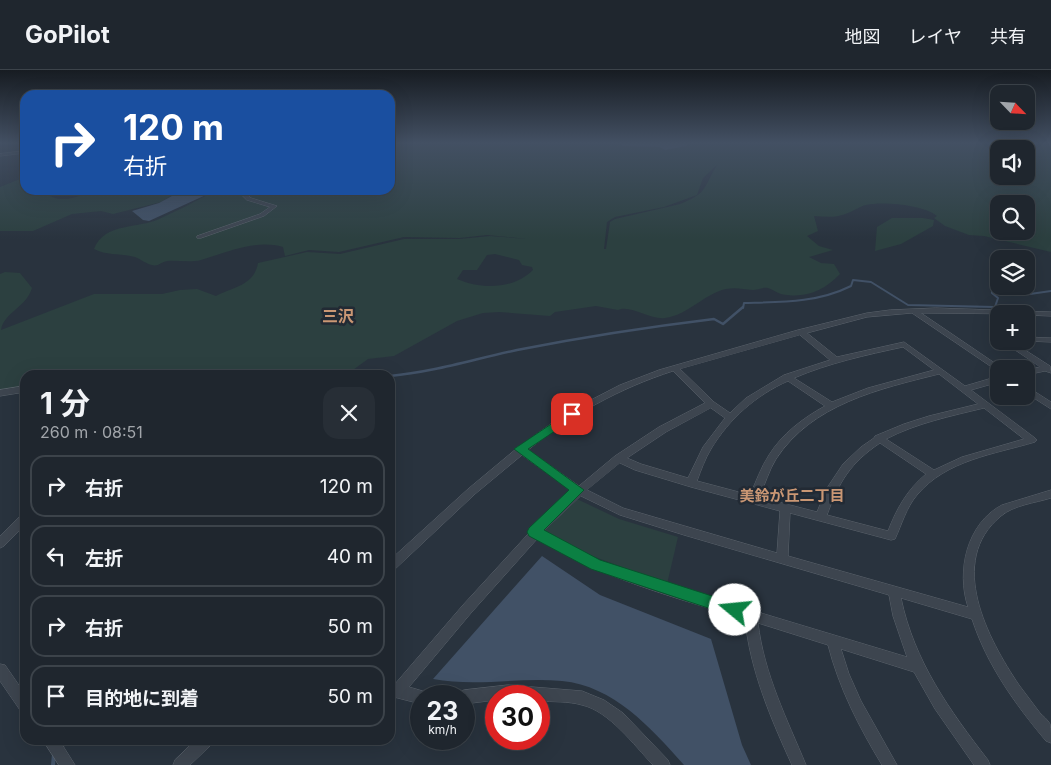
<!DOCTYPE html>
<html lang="ja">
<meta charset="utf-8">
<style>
:root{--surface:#1f262e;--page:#272e36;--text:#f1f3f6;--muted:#a1a5aa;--line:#3c434a}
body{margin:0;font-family:Inter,"Noto Sans JP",sans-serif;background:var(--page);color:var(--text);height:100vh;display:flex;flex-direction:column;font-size:19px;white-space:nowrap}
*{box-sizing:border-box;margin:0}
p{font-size:16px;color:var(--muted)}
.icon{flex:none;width:28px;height:28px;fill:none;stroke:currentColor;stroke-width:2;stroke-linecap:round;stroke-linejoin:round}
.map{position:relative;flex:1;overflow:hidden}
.drawer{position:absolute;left:20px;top:300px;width:375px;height:375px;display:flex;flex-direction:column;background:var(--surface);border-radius:15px;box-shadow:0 5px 20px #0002,0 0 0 1px var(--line)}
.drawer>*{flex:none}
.guide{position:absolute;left:20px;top:20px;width:375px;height:105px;border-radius:15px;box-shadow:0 5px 20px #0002,0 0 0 1px var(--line);background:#1a4fa0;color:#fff;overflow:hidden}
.needle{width:32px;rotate:115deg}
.fabs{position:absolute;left:990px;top:15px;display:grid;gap:10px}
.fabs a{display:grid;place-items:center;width:45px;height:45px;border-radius:10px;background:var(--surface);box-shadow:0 5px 20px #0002,0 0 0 1px var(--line);font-size:25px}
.speed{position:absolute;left:410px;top:615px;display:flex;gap:10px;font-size:25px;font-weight:700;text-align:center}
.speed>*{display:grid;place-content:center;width:65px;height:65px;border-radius:50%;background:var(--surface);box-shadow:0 5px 20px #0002,0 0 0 1px var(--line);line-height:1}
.speed small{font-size:12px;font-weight:400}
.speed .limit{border:8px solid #d22;background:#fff;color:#111}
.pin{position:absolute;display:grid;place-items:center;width:42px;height:42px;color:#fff;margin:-21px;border-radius:10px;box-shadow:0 2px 8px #0006}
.me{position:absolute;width:55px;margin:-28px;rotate:287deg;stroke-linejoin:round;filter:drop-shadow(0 0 4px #0008)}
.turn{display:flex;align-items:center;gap:18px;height:105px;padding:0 20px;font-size:22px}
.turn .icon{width:65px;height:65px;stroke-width:2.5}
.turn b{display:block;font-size:35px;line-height:42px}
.round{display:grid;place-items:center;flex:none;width:52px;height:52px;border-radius:15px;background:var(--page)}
.overview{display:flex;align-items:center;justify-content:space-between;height:85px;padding:0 20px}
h1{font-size:30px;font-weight:700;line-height:38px}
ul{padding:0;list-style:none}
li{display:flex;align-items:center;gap:15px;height:62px;margin:0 10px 8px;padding:0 10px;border:2px solid var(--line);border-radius:15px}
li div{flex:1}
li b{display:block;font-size:19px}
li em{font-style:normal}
header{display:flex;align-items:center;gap:30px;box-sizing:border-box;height:70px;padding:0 25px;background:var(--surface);border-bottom:1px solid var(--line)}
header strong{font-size:24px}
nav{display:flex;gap:28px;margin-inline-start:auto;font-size:18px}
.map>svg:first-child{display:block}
.green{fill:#2c4040;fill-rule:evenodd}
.water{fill:#415166}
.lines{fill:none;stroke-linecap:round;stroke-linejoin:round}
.stream-far2{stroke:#415166;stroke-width:2}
.stream-far1{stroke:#415166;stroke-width:2.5}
.stream{stroke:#415166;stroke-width:4}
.minor-casing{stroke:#5b636c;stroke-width:1}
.minor{fill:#3d454f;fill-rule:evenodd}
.route{fill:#0b8043;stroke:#07532c}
.labels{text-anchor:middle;stroke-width:5;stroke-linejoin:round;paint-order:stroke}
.neighbourhood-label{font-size:15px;font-weight:bold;fill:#ca9774;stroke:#222a34}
.quarter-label{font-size:16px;font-weight:bold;fill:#ca9774;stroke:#222a34}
</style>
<header>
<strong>GoPilot</strong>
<nav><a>地図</a><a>レイヤ</a><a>共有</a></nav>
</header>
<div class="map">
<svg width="1051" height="695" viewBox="0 0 1051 695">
<rect width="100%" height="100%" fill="#29333e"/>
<!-- green -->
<path class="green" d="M390,72H1051V182L984,166L969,165L945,156L934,148L937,146C924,135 883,131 866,135C860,136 854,141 848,143C837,148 826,147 814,146L818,161L807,166L819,176L833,180L809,187L821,193L834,194L840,204C824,221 805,229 781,224C777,223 772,219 768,218C763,217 757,220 753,220C743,219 735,217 726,219C704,224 688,245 665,248C650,250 630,234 618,240L596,236L555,242L550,246L499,242L483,243L457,251L394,286L368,289L346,305H25V316L0,321V204L5,202L20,203L32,218C26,238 4,242 1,260L94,224H162L180,220L197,219L216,226C233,217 254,216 258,193L307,182L340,184L404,169H459L490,166L527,169L487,165L460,168L404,167L339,182L309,180L285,186L283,177C256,169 228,182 201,190C190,193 178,190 167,191C161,192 158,197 152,195C146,194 141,189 135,187C120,183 108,186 94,179C105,152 138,159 159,149C176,141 193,133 209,124L198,120H390ZM999,79H1026V106H999ZM717,95C703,118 708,123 680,134L615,149L610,152L606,179H604L607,152L615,147L664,137L697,125L703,108ZM999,134H1026V161H999ZM495,184L519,190L522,195L532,197L533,200C514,219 482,220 457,209L463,200H477L487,185Z
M25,107V120H34L58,129H68L103,120H181L161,132L113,144L101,141L72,144L33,161H0V117Z
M892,148H923L934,150L933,156L901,174L875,181L877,157Z
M574,430H579L619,449L678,467L667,514L582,482L546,462L545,458Z"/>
<!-- water -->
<path class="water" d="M613,72H690V73L686,76L665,80L660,77L624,76Z
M183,120H196L208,124L149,151L143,150L132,141L159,133Z
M542,486L600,525L711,569L742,675L751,695H684C651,658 614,616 562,611C519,607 476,617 433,609Z"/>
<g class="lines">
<!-- stream-far2 -->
<path class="stream-far2" d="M743,238L744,233C781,232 817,233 851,216L853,210L871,212L908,235L995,237L998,228L992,223V217L1030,224L1051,221"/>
<!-- stream-far1 -->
<path class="stream-far1" d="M390,306C434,302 474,289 517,280C583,267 648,257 714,249L723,254L743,237"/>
<!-- stream -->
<path class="stream" d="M53,695L54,684"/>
<defs>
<path id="minor" d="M0,72H25L0,74Z
M25,81V83L0,86V84Z
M237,120H243L251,128L277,136L264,146L201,168H197V166L260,144L270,137L247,130Z
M936,238L1051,242V246L1026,245V244L921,243L1002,298L999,299V302L912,243L867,247L807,263L837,287L904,272L965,316L999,306V312L971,320L1035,368L1037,370L1035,372C995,384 946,390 917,425C906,438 902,454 895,469L891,470L790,443L788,486L968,537C956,501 967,453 1002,435L1051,420V428C1035,433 1014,435 1001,446C946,491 988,569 1019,615C1026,624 1033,634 1040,643C1043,646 1048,650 1050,654C1051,659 1051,667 1051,673L1046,671C1015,634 987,595 972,549L901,528C914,591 950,641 988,690L990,695H974L935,639L914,602L841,579L849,604L861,631L897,695H882C859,657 839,618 828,575L758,553C764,604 787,649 806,695H792C771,649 750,600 745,549C673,527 602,508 537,469L471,543L409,617L426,622L427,626H421V634L390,626V612L395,614L463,535L529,463L530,459L534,458L572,421L522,385L475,424L394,500L390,502V490L468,419L516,379L517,377L520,376L555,351L587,332L620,315L659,300L798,260L867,243L890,240ZM800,265L830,290L784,305L746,328L730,343L714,332L680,299ZM903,277L934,300L868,318L832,332L794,308C829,293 866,285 903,277ZM673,301L705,333L659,357L615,386L579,416L528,380C571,345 620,318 673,301ZM939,304L978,334L929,346L904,354L875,366L874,368L861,377L843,394L827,418L817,442L759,427C765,415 769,400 776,389C812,334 879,319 939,304ZM788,311L825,336C803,348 782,364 769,385C761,397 756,412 750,425L697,411C701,400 705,389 711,379C729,349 756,325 788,311ZM711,338L725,348L703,377L688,408L641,394L627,388L666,362ZM984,338L1024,369L962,387L934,400L886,369C917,353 951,346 984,338ZM880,373L926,404C907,420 897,438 888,461L827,445C839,412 850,393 880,373ZM620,393L635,400L691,417L780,441L777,483L623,438L587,420ZM581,426L620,445L684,465L889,525L893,546L907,587L628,503L570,478L543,462Z
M1026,267L1051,268V272L1026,271Z
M1002,271H1011L1050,296L1051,303L1045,301L1026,305V300L1040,297Z
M25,316V322L0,326V320Z
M1026,316L1051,332V339L1026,323Z
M25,444V455L4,476L0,478V466L21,445Z
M0,594L5,595L25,624V642L20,640L0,611Z
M508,615L582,621L604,630L623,643L668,690L670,695H653C634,675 609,641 582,635C568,631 553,632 539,631V626H496V630L464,634V626H458L459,622L464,620Z
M43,670H69L67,675L63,676L75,695H59Z
M196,670H213L211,675L190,695H173L175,690Z"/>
</defs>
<!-- minor casing -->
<use href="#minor" class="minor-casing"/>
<!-- minor -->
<use href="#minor" class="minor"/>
</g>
<!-- sky -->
<linearGradient id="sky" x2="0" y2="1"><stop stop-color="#171c22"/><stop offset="0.43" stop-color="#435063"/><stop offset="1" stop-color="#435063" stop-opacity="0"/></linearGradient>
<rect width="1051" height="169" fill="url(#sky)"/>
<!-- route -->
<path class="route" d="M572,340L576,341V347L528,379L584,420L544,460L600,490L740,535L743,540L740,545L735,547L591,499L529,466L527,462L529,458L569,420L514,379Z"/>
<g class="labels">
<!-- neighbourhood labels -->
<g class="neighbourhood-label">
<text x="792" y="431">美鈴が丘二丁目</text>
</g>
<!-- quarter labels -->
<g class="quarter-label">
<text x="338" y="252">三沢</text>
</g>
</g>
</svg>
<div class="fabs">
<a><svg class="needle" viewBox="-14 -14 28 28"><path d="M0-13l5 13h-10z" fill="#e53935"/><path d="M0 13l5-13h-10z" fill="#a1a5aa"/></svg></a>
<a><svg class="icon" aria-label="sound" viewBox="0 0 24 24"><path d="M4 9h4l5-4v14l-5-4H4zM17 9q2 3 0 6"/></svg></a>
<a><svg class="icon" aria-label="search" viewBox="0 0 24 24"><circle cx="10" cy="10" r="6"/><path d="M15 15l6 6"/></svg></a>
<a><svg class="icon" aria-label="layers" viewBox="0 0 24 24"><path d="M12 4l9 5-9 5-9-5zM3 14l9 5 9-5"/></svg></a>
<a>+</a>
<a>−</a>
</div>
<div class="speed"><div>23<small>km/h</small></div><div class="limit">30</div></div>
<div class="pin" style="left:572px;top:344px;background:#d93025"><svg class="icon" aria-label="arrive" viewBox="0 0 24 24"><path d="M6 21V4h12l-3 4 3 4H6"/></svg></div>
<svg class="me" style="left:735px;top:540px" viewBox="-20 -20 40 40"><circle r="19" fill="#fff"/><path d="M0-13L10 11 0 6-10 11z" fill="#0b8043"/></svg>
<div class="guide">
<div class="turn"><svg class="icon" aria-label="right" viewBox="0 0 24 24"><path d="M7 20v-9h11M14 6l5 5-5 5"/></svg><div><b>120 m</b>右折</div></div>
</div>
<section class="drawer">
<div class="overview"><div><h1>1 分</h1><p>260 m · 08:51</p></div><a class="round"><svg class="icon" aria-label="close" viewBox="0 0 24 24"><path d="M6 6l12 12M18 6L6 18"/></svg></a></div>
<ul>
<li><svg class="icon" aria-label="right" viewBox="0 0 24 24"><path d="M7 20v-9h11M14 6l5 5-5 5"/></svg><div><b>右折</b></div><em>120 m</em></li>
<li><svg class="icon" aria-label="left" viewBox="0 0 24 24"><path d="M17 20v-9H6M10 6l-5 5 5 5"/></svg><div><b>左折</b></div><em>40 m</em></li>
<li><svg class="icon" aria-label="right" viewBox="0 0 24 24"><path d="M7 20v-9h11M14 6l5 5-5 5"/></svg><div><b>右折</b></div><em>50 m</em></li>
<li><svg class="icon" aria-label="arrive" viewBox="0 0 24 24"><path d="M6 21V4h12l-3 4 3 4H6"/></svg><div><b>目的地に到着</b></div><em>50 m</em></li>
</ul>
</section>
</div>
